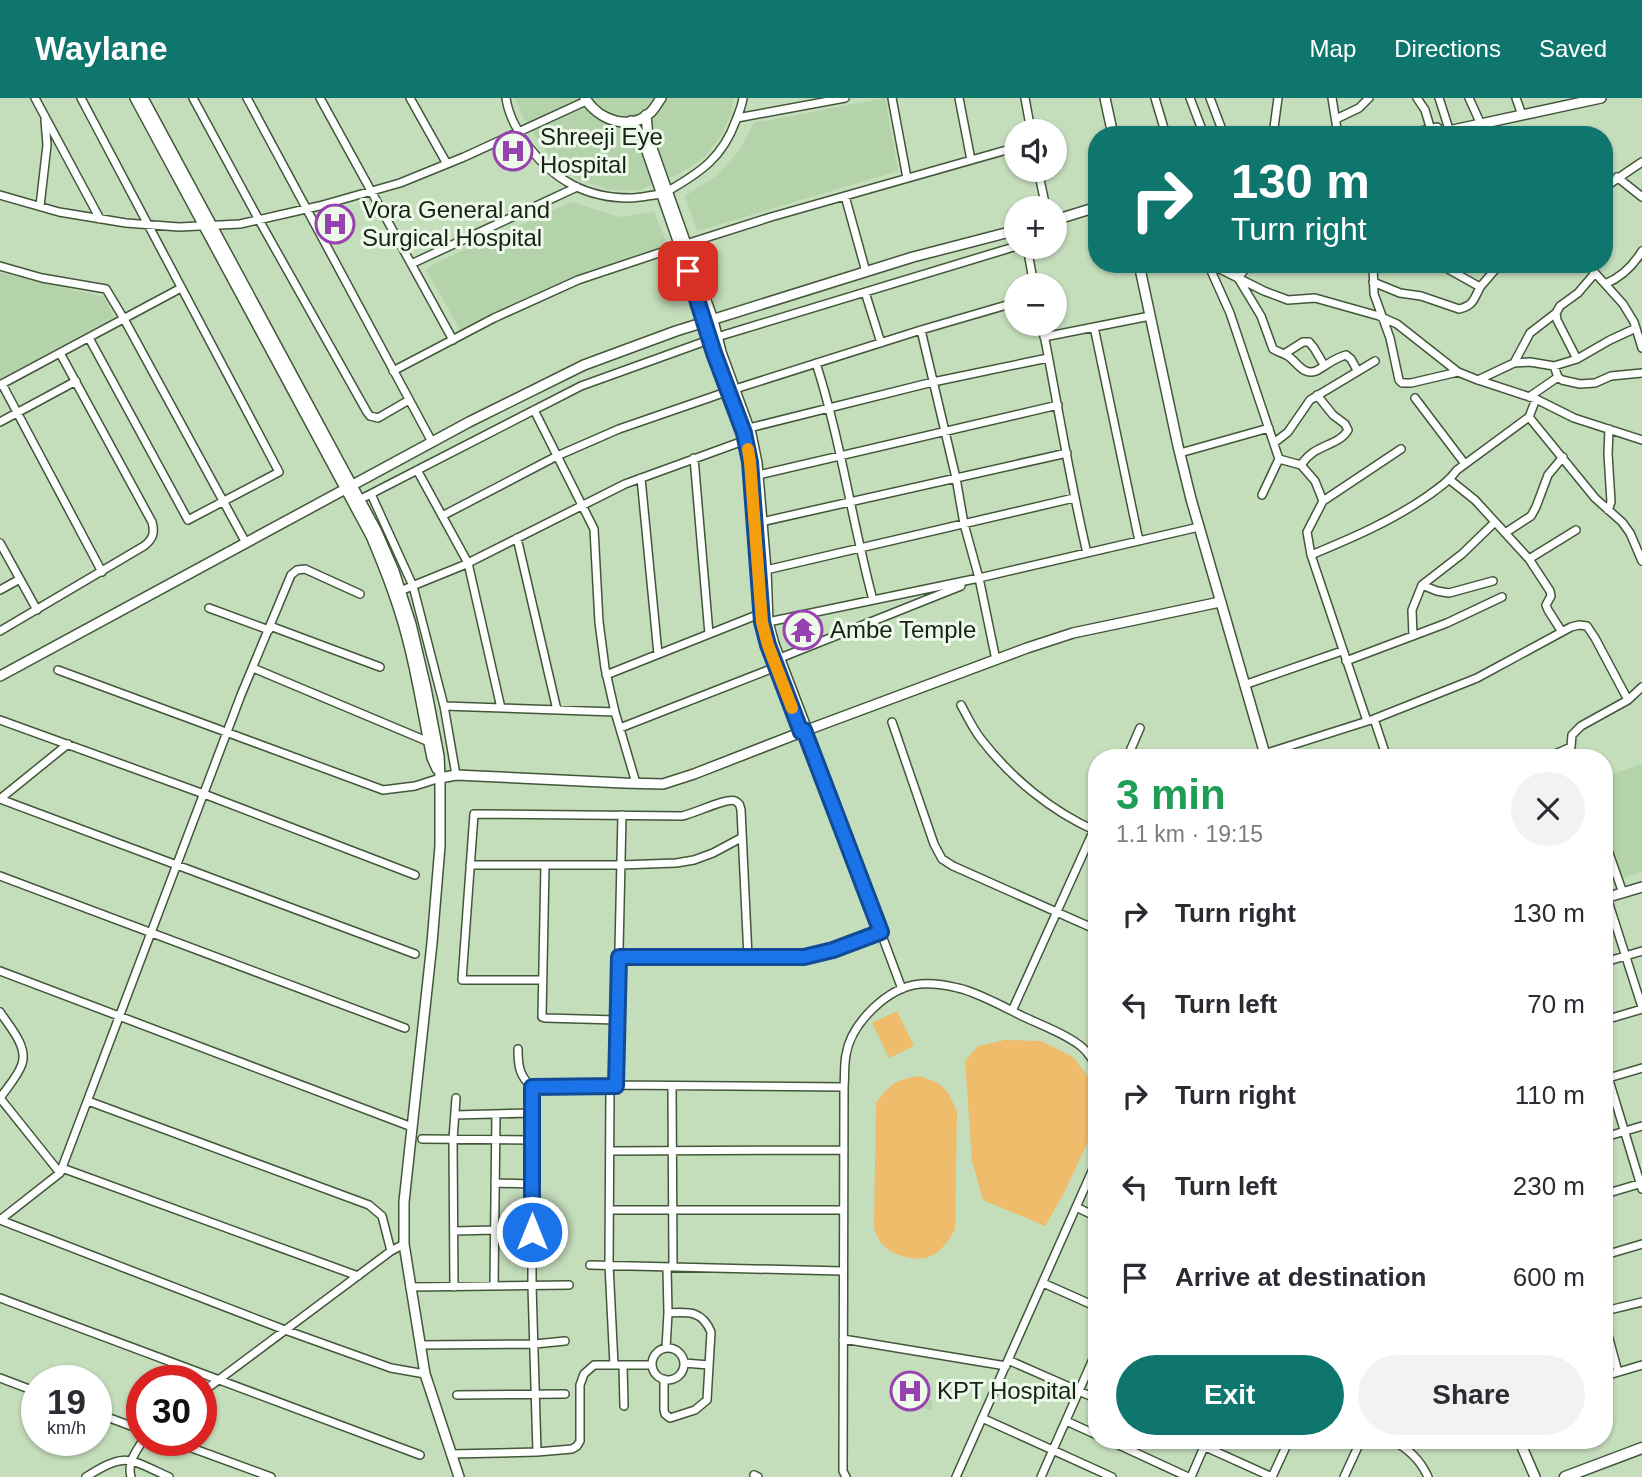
<!DOCTYPE html>
<meta charset="utf-8">
<style>
:root{--surface:#fff;--page:#f2f2f3;--text:#2b2b33;--muted:#7c7c81;--accent:#0f766e}
body{margin:0;font-family:Arial,sans-serif;background:var(--page);color:var(--text);height:100vh;display:flex;flex-direction:column;font-size:26px;white-space:nowrap}
*{box-sizing:border-box;margin:0}
p{font-size:23px;color:var(--muted)}
.icon{flex:none;width:38px;height:38px;fill:none;stroke:currentColor;stroke-width:2;stroke-linecap:round;stroke-linejoin:round}
.map{position:relative;flex:1;overflow:hidden}
.panel{position:absolute;left:1088px;top:651px;width:525px;height:700px;display:flex;flex-direction:column;background:var(--surface);border-radius:28px;box-shadow:0 2px 5px #0004}
.panel>*{flex:none}
.guide{position:absolute;left:1088px;top:28px;width:525px;height:147px;border-radius:28px;box-shadow:0 2px 5px #0004;background:#0f766e;color:#fff;overflow:hidden}
.fabs{position:absolute;left:1004px;top:21px;display:grid;gap:14px}
.fabs a{display:grid;place-items:center;width:63px;height:63px;border-radius:50%;background:var(--surface);box-shadow:0 2px 5px #0004;font-size:35px}
.speed{position:absolute;left:21px;top:1267px;display:flex;gap:14px;font-size:35px;font-weight:700;text-align:center}
.speed>*{display:grid;place-content:center;width:91px;height:91px;border-radius:50%;background:var(--surface);box-shadow:0 2px 5px #0004;line-height:1}
.speed small{font-size:18px;font-weight:400}
.speed .limit{border:10px solid #d22;background:#fff;color:#111}
.pin{position:absolute;display:grid;place-items:center;width:60px;height:60px;color:#fff;margin:-30px;border-radius:14px;box-shadow:0 4px 10px #0006}
.me{position:absolute;width:77px;margin:-38px;rotate:0deg;stroke-linejoin:round;filter:drop-shadow(0 0 5px #0008)}
.turn{display:flex;align-items:center;gap:24px;height:147px;padding:0 28px;font-size:32px}
.turn .icon{width:91px;height:91px;stroke-width:2.5}
.turn b{display:block;font-size:49px;line-height:60px}
.round{display:grid;place-items:center;flex:none;width:74px;height:74px;border-radius:37px;background:var(--page)}
.overview{display:flex;align-items:center;justify-content:space-between;height:119px;padding:0 28px}
h1{font-size:42px;font-weight:800;line-height:52px;color:#1e9e55}
.action{display:flex;gap:14px;margin-top:auto;padding:14px 28px}
.action a{flex:1;height:80px;border-radius:42px;background:var(--accent);color:#fff;font-size:28px;font-weight:800;line-height:80px;text-align:center}
.action a+a{background:var(--page);color:var(--text)}
ul{padding:0;list-style:none}
li{display:flex;align-items:center;gap:21px;height:91px;padding:0 28px}
li div{flex:1}
li b{display:block;font-size:26px}
li em{font-style:normal}
header{display:flex;align-items:center;gap:42px;box-sizing:border-box;height:98px;padding:0 35px;background:var(--accent);color:#fff}
header strong{font-size:33px}
nav{display:flex;gap:38px;margin-inline-start:auto;font-size:24px}
.map>svg:first-child{display:block}
.built{fill:#b5d3ab}
.green{fill:#eebc6b}
.lines{fill:none;stroke-linecap:round;stroke-linejoin:round}
.minor-casing{stroke:#42573a;stroke-width:10}
.tertiary-casing{stroke:#42573a;stroke-width:12}
.secondary-casing{stroke:#42573a;stroke-width:13}
.minor{stroke:#fff;stroke-width:7}
.tertiary{stroke:#fff;stroke-width:9}
.secondary{stroke:#fff;stroke-width:10}
.route-casing{stroke:#114b97;stroke-width:18}
.route{stroke:#1a73e8;stroke-width:12}
.slow{stroke:#f59e0b;stroke-width:12}
.labels{text-anchor:middle;stroke-width:6;stroke-linejoin:round;paint-order:stroke}
.poi-label{font-size:24px;fill:#182115;stroke:#edfae9;text-anchor:start}
</style>
<header>
<strong>Waylane</strong>
<nav><a>Map</a><a>Directions</a><a>Saved</a></nav>
</header>
<div class="map">
<svg width="1642" height="1379" viewBox="0 0 1642 1379">
<rect width="100%" height="100%" fill="#c4ddbb"/>
<!-- built -->
<path class="built" d="M515,0H733L732,13L722,36L705,59L679,76L639,92H610L579,82L557,68L539,44L523,19Z
M885,0L898,73L697,133L685,98L715,79L739,53L754,25Z
M572,104L619,119L654,114L669,150L578,178L461,233L426,172L431,167Z
M0,175L104,199L114,219L0,281Z
M1642,666V774L1623,780L1605,733V678Z
M906,1283L919,1287L915,1298L932,1302V1312L901,1306Z"/>
<!-- green -->
<path class="green" d="M897,913L914,948L889,960L872,925Z
M1005,942L1041,943L1073,959L1087,977L1097,1004L1087,1046L1063,1097L1045,1128L983,1102L972,1063L965,963L978,948Z
M919,978C944,986 946,989 957,1013L955,1131C949,1142 941,1155 928,1159C911,1164 886,1156 878,1140C876,1136 875,1133 874,1129L876,1005C890,986 895,982 919,978Z"/>
<g class="lines">
<defs>
<path id="minor" d="M35,0L100,121
M81,0L279,374L188,422L89,240
M193,0L259,122L367,314L370,318L378,320L409,302
M247,0L432,344
M320,0L453,242
M410,0L447,66
M506,0C508,16 518,35 528,48C554,82 586,100 630,100C640,100 651,97 662,96
M892,0L907,80
M959,0L971,62
M1025,0L1031,33
M1155,0L1166,37
M1190,0L1204,37
M1210,0L1224,37
M1332,0L1338,37
M1417,0L1425,12L1431,32
M1439,0L1448,28
M1469,0L1479,22
M1516,0L1522,17
M737,20L845,0
M1336,21L1359,10L1369,0
M1273,37L1278,0
M1038,72L1046,110
M1617,79L1642,99
M1605,89L1642,64
M668,93C701,74 723,59 736,22C739,14 742,8 743,0
M0,97L59,114L126,125L179,129L240,126L319,108L400,85L464,59L586,3
M845,98L866,174
M40,108L47,47L45,22
M686,146L771,119L1017,49
M1027,149L1034,187
M411,166L577,89
M1208,166L1230,215L1279,361L1301,367L1315,383L1323,403L1307,434L1311,457L1367,623
M1210,166L1264,193L1288,202L1315,200L1379,218L1397,226L1458,274L1478,282L1536,301L1574,320L1642,342
M1249,166L1238,180L1261,218L1273,251C1278,254 1283,255 1288,258C1297,264 1303,278 1316,273C1326,268 1334,260 1346,257L1351,261L1357,272
M1373,166L1374,196L1390,240L1399,282L1402,285H1411L1458,274
M1439,166L1480,189
M1587,166L1623,206L1634,224L1642,250
M0,168L42,180L106,191L124,221L246,445
M1373,184L1400,195L1421,198L1459,211C1475,207 1473,201 1481,188C1487,181 1494,173 1500,166
M1605,186C1622,179 1633,168 1642,153
M865,194L881,245
M1042,226C1057,302 1069,379 1087,455
M1094,229L1139,443
M921,232L956,380L964,426L979,480L996,562
M1044,239L1150,218
M1284,256L1303,244H1309L1314,250L1324,267
M1577,261L1557,222L1556,215L1560,208L1578,195L1595,175
M816,265C841,343 852,424 873,502
M1514,265L1530,235L1556,215
M1554,268L1558,279L1562,282L1580,286L1595,285L1611,278L1642,275
M393,273L494,220L578,182L680,148
M1478,282L1514,265L1530,264L1554,268L1577,261L1610,242L1636,230
M2,286L102,474
M0,287L181,190
M735,291L921,232L1017,204
M1529,299L1558,279
M1415,300L1465,366
M534,312L594,431L599,524L605,570L615,614L636,685
M1529,319L1595,400L1622,424L1630,435L1642,463
M0,324L76,283
M749,330L933,284L1048,260
M1274,345L1288,334L1310,302L1375,263
M1180,355L1269,330
M694,360L709,536
M1301,367C1315,345 1338,349 1348,332L1345,326L1333,317L1317,297
M417,372L468,465L501,610
M758,377L1058,307
M641,380L658,556
M1450,382L1475,402L1529,461L1550,493L1551,498L1546,507L1548,512L1562,534
M371,396L413,488L444,608L456,677
M1262,397L1279,361
M357,403L581,288L717,239L1017,148
M1323,403L1401,351
M1608,412L1611,404L1608,356L1609,331
M442,418L557,358L619,331L729,293
M761,424L1067,355
M1505,435L1531,418L1536,409L1548,377L1563,359
M517,440L557,612
M0,445L37,512
M1311,457C1352,440 1392,423 1429,397C1440,389 1449,383 1457,372L1529,319L1536,301
M1529,461L1576,432
M766,472L1074,400
M1422,487L1437,493L1449,495L1493,483
M0,492L20,481
M400,493L464,467L625,386L746,342
M209,510L269,532
M768,524L979,480L1199,429
M270,528L380,569
M0,533L144,448C153,441 155,435 152,424L60,255
M1413,538L1412,512L1422,487L1462,456L1495,424
M780,560L961,488
M1346,563L1447,525L1502,499
M253,570L429,644
M58,572L383,692L415,688L440,680
M606,577L762,515
M1244,587L1342,553
M961,607C967,618 973,631 981,641C1011,680 1051,713 1096,733
M444,608L615,614
M1374,621L1477,580L1571,529L1579,527L1587,528L1595,540L1628,602
M0,622L204,696L415,777
M892,624L934,746L942,761L953,768L1097,832
M620,630L776,569
M805,632L902,891
M1264,656L1374,621L1387,660
M1127,660L1140,630
M1546,660L1571,649L1572,637L1581,628L1628,602L1642,589
M0,701L415,856
M0,701L68,646
M1605,744L1623,795
M470,767H621L676,765L694,762L713,755L741,740
M545,767L542,919L545,920L617,922
M0,778L405,930
M1607,800L1642,909
M619,859H804L833,852L881,834
M1605,864L1642,853
M0,873L412,1029
M542,882H462L474,716L682,718C693,716 728,699 735,703C740,705 740,708 741,712L748,859
M1012,913L1097,725
M0,914C9,928 28,948 22,966C18,978 7,990 0,1000L60,1075
M1605,922L1642,911
M518,951C518,967 519,978 532,989L616,987L844,989
M1605,969L1642,1091
M1605,981L1642,970
M616,987L622,717
M610,988L609,1167L614,1267
M672,988L673,1169
M532,989V1188L537,1354
M88,1003L369,1107L382,1118L391,1153
M455,1017L532,1015
M1605,1039L1642,1028
M422,1041L532,1042
M610,1053L844,1052
M62,1070L358,1178
M495,1085L532,1086
M1605,1096L1642,1085
M1076,1109L1097,1119
M610,1112H843
M0,1122L60,1075L241,597L291,477L297,472L305,471L360,496
M0,1122L285,1232L391,1270L425,1276
M454,1133L495,1132L532,1134
M1605,1157L1642,1146
M590,1167L843,1173
M667,1169L668,1215
M1043,1185L1097,1209
M494,1188L496,1016
M410,1189L569,1187
M454,1189L453,1041L456,1000
M0,1200L420,1357
M1605,1213L1642,1204
M1605,1226L1618,1274
M843,1241L1006,1268
M420,1247L535,1246L565,1243
M652 1266a16 16 0 1 1 32 0a16 16 0 1 1-32 0Z
M1008,1262L1097,1301
M684,1265L709,1267
M623,1267L624,1308
M1605,1278L1642,1267
M0,1280L37,1294
M664,1281V1312L665,1316L670,1320L695,1312L707,1302L711,1234C702,1212 688,1214 668,1215L666,1250
M201,1295L391,1153L404,1146
M457,1297L565,1296
M96,1315L142,1332
M982,1320L1112,1379
M1066,1323L1097,1337
M170,1342L271,1379
M1108,1342L1188,1379
M1190,1342L1272,1379
M1391,1342C1408,1350 1420,1361 1428,1379
M451,1356L537,1354L572,1351L577,1348L580,1343V1287L584,1276L594,1267H652
M754,1377L758,1379
M86,1379C125,1353 129,1361 169,1379
M131,1379C127,1364 136,1354 143,1342
M846,1379L843,1373L844,989C845,978 844,967 846,957C851,925 888,889 920,886C932,885 946,887 958,890C977,894 1004,909 1022,918C1039,926 1071,938 1084,951C1089,956 1093,963 1097,968
M956,1379L1097,1062
M1041,1379L1097,1252
M1191,1379L1207,1342
M1272,1379L1289,1342
M1344,1379L1361,1342"/>
<path id="tertiary" d="M135,0L371,438C382,464 392,489 400,515C415,562 422,612 432,660L437,671
M143,0L377,434L394,473L411,526L426,590L439,658L440,680V748L432,845L404,1104V1146L425,1276L459,1379
M585,0C598,22 630,34 651,14C655,10 658,4 661,0
M1105,0L1113,37
M646,17L648,39L713,222L721,254L751,336L757,365L766,472L768,524L774,546L807,632
M631,23L642,39L706,224L714,255L744,335L750,364L762,524L768,547L801,634
M1408,37L1437,30
M1430,37L1601,0
M1055,122L1097,109
M1139,166L1178,348L1191,401L1266,660
M0,578L469,324L584,267L676,233L913,159L1017,132
M440,680L456,677L623,685L663,686L694,676L807,632L1027,550L1073,535L1220,504
M1605,800L1642,789
M1519,1342L1535,1379"/>
<path id="secondary" d="M1565,1379L1642,1350"/>
</defs>
<!-- minor casing -->
<use href="#minor" class="minor-casing"/>
<!-- tertiary casing -->
<use href="#tertiary" class="tertiary-casing"/>
<!-- secondary casing -->
<use href="#secondary" class="secondary-casing"/>
<!-- minor -->
<use href="#minor" class="minor"/>
<!-- tertiary -->
<use href="#tertiary" class="tertiary"/>
<!-- secondary -->
<use href="#secondary" class="secondary"/>
</g>
<g class="lines">
<defs>
<path id="route" d="M532,1134V989L616,988L619,859H804L833,852L881,834L804,632L801,634L768,547L762,524L750,364L744,335L714,255L688,173"/>
</defs>
<!-- route casing -->
<use href="#route" class="route-casing"/>
<!-- route -->
<use href="#route" class="route"/>
<!-- slow -->
<path class="slow" d="M748,351L750,364L762,524L768,547L792,610"/>
</g>
<!-- icons -->
<defs>
<symbol id="hospital-ring" viewBox="-11 -11 22 22"><circle r="9.5" fill="#edfae9" stroke="#9742b0" stroke-width="1.5"/><path d="M-5-5h3v3.5h4V-5h3V5h-3V1.5h-4V5h-3Z" fill="#9742b0"/></symbol>
<symbol id="temple-ring" viewBox="-11 -11 22 22"><circle r="9.5" fill="#edfae9" stroke="#9742b0" stroke-width="1.5"/><path d="M0-6L5-2H3V0L6.5 2.5H4V6H1.5V3h-3V6H-4V2.5H-6.5L-3 0V-2H-5Z" fill="#9742b0"/></symbol>
</defs>
<g fill-rule="evenodd">
<use href="#hospital-ring" x="491" y="31" width="44" height="44"/>
<use href="#hospital-ring" x="313" y="104" width="44" height="44"/>
<use href="#temple-ring" x="781" y="510" width="44" height="44"/>
<use href="#hospital-ring" x="888" y="1271" width="44" height="44"/>
</g>
<g class="labels">
<!-- poi labels -->
<g class="poi-label">
<text x="540" y="47">Shreeji Eye<tspan x="540" dy="28">Hospital</tspan></text>
<text x="362" y="120">Vora General and<tspan x="362" dy="28">Surgical Hospital</tspan></text>
<text x="830" y="540">Ambe Temple</text>
<text x="937" y="1301">KPT Hospital</text>
</g>
</g>
</svg>
<div class="fabs">
<a><svg class="icon" aria-label="sound" viewBox="0 0 24 24"><path d="M4 9h4l5-4v14l-5-4H4zM17 9q2 3 0 6"/></svg></a>
<a>+</a>
<a>−</a>
</div>
<div class="speed"><div>19<small>km/h</small></div><div class="limit">30</div></div>
<div class="pin" style="left:688px;top:173px;background:#d93025"><svg class="icon" aria-label="arrive" viewBox="0 0 24 24"><path d="M6 21V4h12l-3 4 3 4H6"/></svg></div>
<svg class="me" style="left:532px;top:1134px" viewBox="-20 -20 40 40"><circle r="17" fill="#1a73e8" stroke="#fff" stroke-width="3"/><path d="M0-11L8 9 0 5-8 9z" fill="#fff"/></svg>
<div class="guide">
<div class="turn"><svg class="icon" aria-label="right" viewBox="0 0 24 24"><path d="M7 20v-9h11M14 6l5 5-5 5"/></svg><div><b>130 m</b>Turn right</div></div>
</div>
<section class="panel">
<div class="overview"><div><h1>3 min</h1><p>1.1 km · 19:15</p></div><a class="round"><svg class="icon" aria-label="close" viewBox="0 0 24 24"><path d="M6 6l12 12M18 6L6 18"/></svg></a></div>
<ul>
<li><svg class="icon" aria-label="right" viewBox="0 0 24 24"><path d="M7 20v-9h11M14 6l5 5-5 5"/></svg><div><b>Turn right</b></div><em>130 m</em></li>
<li><svg class="icon" aria-label="left" viewBox="0 0 24 24"><path d="M17 20v-9H6M10 6l-5 5 5 5"/></svg><div><b>Turn left</b></div><em>70 m</em></li>
<li><svg class="icon" aria-label="right" viewBox="0 0 24 24"><path d="M7 20v-9h11M14 6l5 5-5 5"/></svg><div><b>Turn right</b></div><em>110 m</em></li>
<li><svg class="icon" aria-label="left" viewBox="0 0 24 24"><path d="M17 20v-9H6M10 6l-5 5 5 5"/></svg><div><b>Turn left</b></div><em>230 m</em></li>
<li><svg class="icon" aria-label="arrive" viewBox="0 0 24 24"><path d="M6 21V4h12l-3 4 3 4H6"/></svg><div><b>Arrive at destination</b></div><em>600 m</em></li>
</ul>
<div class="action"><a>Exit</a><a>Share</a></div>
</section>
</div>
